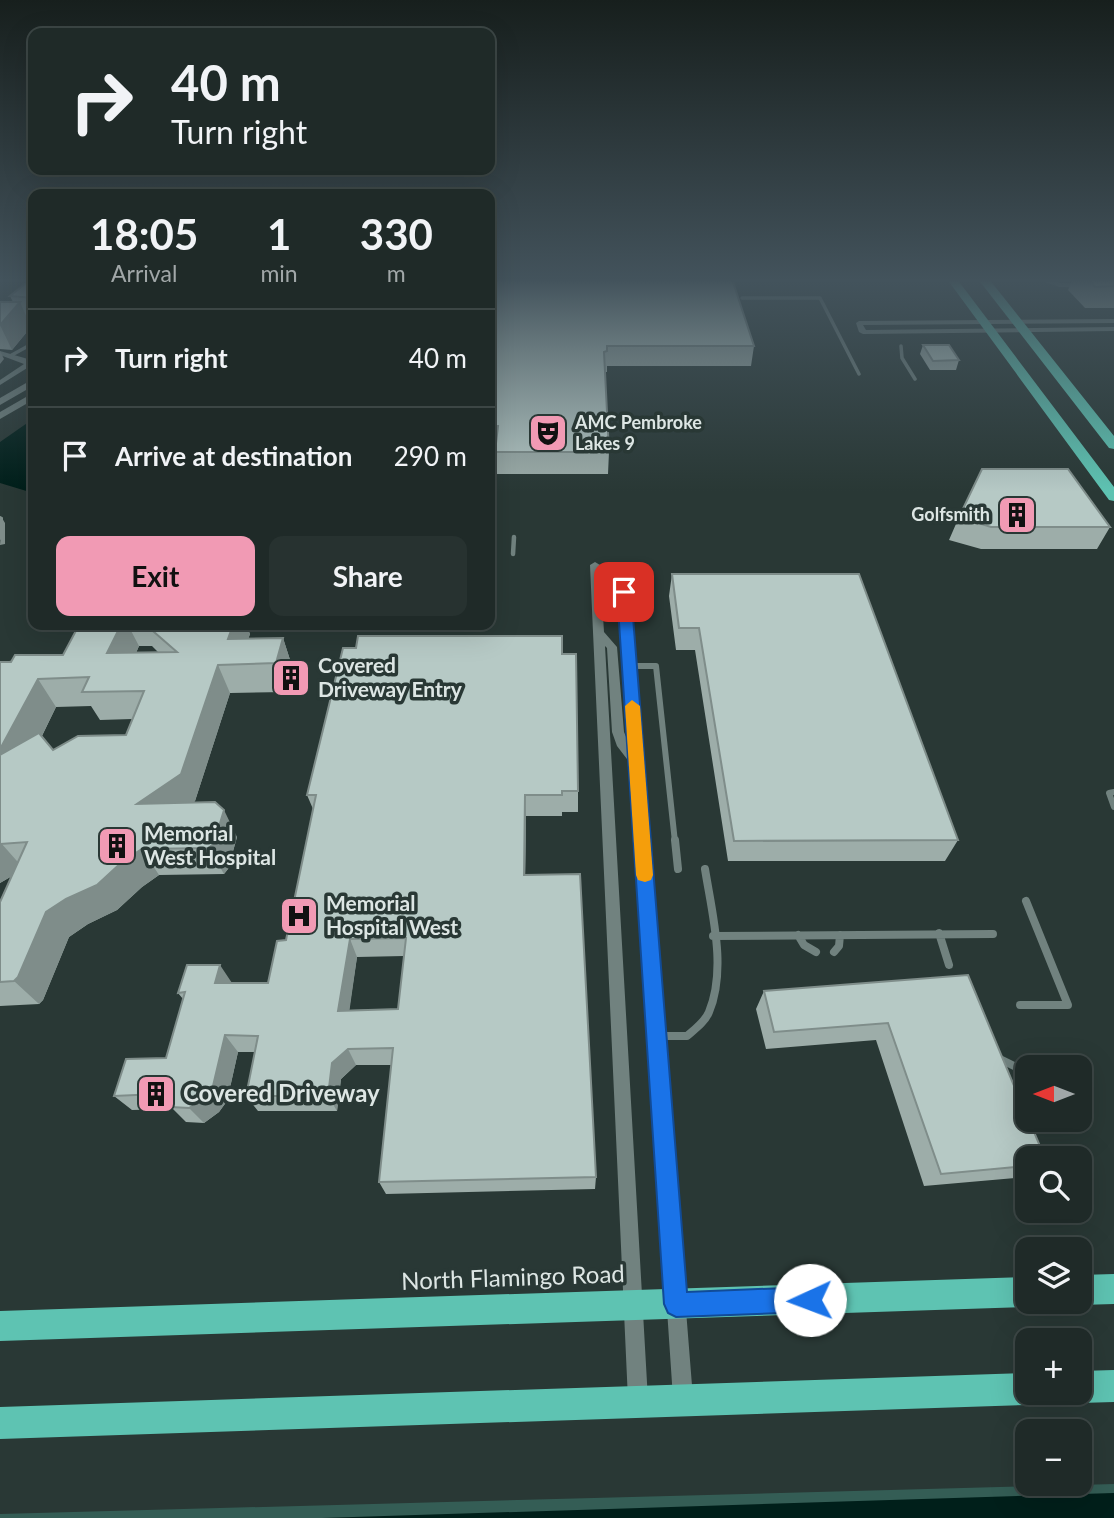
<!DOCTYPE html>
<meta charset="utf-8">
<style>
:root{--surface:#1f2a28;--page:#273230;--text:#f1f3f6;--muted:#a1a7a8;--line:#3c4645;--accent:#f19ab4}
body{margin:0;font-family:Lato,sans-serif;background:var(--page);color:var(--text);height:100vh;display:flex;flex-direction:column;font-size:26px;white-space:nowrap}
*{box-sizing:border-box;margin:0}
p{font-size:23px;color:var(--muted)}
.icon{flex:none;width:38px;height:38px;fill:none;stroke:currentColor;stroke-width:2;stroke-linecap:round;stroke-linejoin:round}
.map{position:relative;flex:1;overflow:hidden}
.drawer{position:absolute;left:28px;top:189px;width:467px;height:441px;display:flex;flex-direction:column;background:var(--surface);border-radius:14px;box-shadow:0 7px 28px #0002,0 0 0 2px var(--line)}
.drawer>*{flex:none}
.top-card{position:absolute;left:28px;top:28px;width:467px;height:147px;border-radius:14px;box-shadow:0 7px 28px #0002,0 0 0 2px var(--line);background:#1f2a28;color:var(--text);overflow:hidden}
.needle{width:46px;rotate:270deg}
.tools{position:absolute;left:1015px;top:1055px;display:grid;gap:14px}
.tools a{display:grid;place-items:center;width:77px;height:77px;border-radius:14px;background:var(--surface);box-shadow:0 7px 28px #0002,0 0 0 2px var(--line);font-size:35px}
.pin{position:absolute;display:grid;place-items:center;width:60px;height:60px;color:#fff;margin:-30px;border-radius:14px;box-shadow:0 4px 10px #0006}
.me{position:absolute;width:77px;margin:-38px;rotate:268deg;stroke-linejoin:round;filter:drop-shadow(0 0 5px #0008)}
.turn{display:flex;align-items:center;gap:24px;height:147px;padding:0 28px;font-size:32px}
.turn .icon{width:91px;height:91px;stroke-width:2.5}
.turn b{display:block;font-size:49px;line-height:60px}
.eta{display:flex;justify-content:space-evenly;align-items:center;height:119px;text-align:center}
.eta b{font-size:42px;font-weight:700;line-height:49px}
.button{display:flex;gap:14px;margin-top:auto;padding:14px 28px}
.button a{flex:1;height:80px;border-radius:14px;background:var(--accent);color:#111;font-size:28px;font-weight:700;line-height:80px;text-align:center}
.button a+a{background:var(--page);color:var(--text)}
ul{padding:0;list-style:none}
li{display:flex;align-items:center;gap:21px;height:98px;padding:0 28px;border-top:2px solid var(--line)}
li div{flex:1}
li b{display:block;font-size:26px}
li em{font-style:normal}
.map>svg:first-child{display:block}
.green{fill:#345d55}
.water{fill:#001f1a}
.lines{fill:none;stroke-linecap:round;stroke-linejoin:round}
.service-far3{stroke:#71827f;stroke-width:3.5}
.service-far2{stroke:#71827f;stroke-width:4.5}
.service-far1{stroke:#71827f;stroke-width:6}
.service{stroke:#71827f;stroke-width:8}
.minor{fill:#71827f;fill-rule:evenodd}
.tertiary{fill:#71827f;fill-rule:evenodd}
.trunk{fill:#5ec3b2;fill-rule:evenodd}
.wall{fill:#9dada9;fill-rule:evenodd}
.shaded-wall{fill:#7f8d8a}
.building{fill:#b6c9c5;stroke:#7f8d8a;stroke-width:2;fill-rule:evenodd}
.route{fill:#1a73e8;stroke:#114b97;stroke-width:2}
.slow{fill:#f59e0b}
.labels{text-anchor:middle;stroke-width:7;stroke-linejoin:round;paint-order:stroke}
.far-poi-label{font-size:18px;font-weight:bold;fill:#dde6e4;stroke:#293835;text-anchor:start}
.poi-label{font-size:21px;font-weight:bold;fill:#dde6e4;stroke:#293835;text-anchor:start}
.near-poi-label{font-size:24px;font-weight:bold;fill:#dde6e4;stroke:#293835;text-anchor:start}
.near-street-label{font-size:24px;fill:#dde6e4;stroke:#293835}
</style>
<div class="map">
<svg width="1114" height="1518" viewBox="0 0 1114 1518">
<rect width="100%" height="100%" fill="#293835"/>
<!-- green -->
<path class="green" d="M1114,1484V1518H0V1514Z"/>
<!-- water -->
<path class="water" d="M33,419V493L0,483V442Z
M1114,1493V1518H322Z"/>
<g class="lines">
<!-- service-far3 -->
<path class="service-far3" d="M742,298H820L859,374
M901,346L902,358L915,379
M10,356L30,345"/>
<!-- service-far2 -->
<path class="service-far2" d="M513,554L514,537"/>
<!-- service-far1 -->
<path class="service-far1" d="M629,666H656L675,842
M1114,792L1109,793L1114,807"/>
<!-- service -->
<path class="service" d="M675,840L678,869
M939,933L949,965
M798,935L804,945L816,952
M713,936L993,934
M834,952L839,946L840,935
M1020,1005H1068L1026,901
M659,1036H687C695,1029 705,1022 709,1012C727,969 712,913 705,869
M998,1058L1018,1068L1042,1065"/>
<!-- minor -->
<path class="minor" d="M1037,279H1048L1060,283L1114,284V288L1059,287Z
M1114,319V323L863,325L866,330L1114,327V331L863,334L859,332L856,323L859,321Z
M0,351L28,359L32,365L0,385V380L24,364L0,355Z
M595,562L600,565L604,632L617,647L624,732L629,744L617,568L622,565L627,568L693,1398L690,1405L683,1408L676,1405L673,1398L630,763L617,746L612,732L607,648L605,646L648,1400L645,1407L638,1410L631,1407L628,1400L593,632L590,565Z"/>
<!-- tertiary -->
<path class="tertiary" d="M33,379V386L0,405V398Z
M33,393V400L0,419V412Z"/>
<!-- trunk -->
<path class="trunk" d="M947,279H957L1114,487V501L1109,500Z
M978,279H989L1114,436V449L1109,448Z
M1114,1274V1304L1080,1305L1073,1302H1080V1275Z
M1027,1277V1302H1038L1027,1307L0,1341V1311Z
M1114,1370V1402L1080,1403L1069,1398L1067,1393H1080V1371Z
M1027,1373V1393H1041L1038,1400L1027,1405L0,1439V1407Z"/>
</g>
<!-- wall -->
<path class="wall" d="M490,279L754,346L751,366H607V372H605L609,452L608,474H497L496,447H490V356L492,346H490Z
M1059,279H1114V308H1085L1068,290L1072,281L1060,280Z
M33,284V326H31V327L12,350L0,349V302H13L10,296Z
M923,345L959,360L956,370H930L920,354Z
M959,517L1110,527L1097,549H981L949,540Z
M672,574L958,840L945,861H728L695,650H676L669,596Z
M73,625H246L250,634L248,639L283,638L292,666L286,692L230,693L195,801L193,803L237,837L228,869L224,874L159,875L142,887L117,910L88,924L69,937L43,1000L39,1004L0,1006V902L12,876L0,883V662L63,655L76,630ZM139,646H152L159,653H136ZM91,706L100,720L132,719L126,735L53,750L42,736L56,707Z
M562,654L578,791V812H562V816H526L525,875L596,1177L595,1189L386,1194L379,1182L392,1065H356L341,1079L337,1111H258L246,1096L255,1052H238L227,1101L219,1112L204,1123L186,1122L173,1109L132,1110L114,1096L166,1058L183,999L178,993L232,983H268L286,940L313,809L307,795ZM404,956L398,1009L349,1010L357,957Z
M968,975L1027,1166V1177L924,1186L876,1040L766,1049L756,1009L764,991Z"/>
<!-- shaded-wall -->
<path class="shaded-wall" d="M20,302L31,327L12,350L0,325Z
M0,351L4,359L0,364Z
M2,518L5,523V544L0,545Z
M121,625H128L139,646L123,682L107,653Z
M233,625H246L250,634L240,664L228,639Z
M283,638L292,666L286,692L276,663Z
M218,665L230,693L195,801L154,831L137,804Z
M38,679L56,707L18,784L0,762V749Z
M525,795L526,816L525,895L524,875Z
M224,810L237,837L228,869L224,874L209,848Z
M1,843L24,869L0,883V844Z
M142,849L159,875L142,887L117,910L88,924L69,937L43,1000L39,1004L14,981L46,912Z
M350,939L357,957L347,1028L338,1011Z
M220,965L232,983H215Z
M225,1035L238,1052L227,1101L219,1112L204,1123L189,1108Z
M348,1049L356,1065L341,1079L337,1111L328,1096L332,1063Z"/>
<!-- building -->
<path class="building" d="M490,279H732L754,346H607V351L604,352L609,452H495L498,426H490V356L494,326H490Z
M1088,279H1114V286L1095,287Z
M25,284H33V298L10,296Z
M0,302H20L0,325Z
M923,345H949L959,360L933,361Z
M982,469H1068L1110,527H991L959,517Z
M0,517L2,518V538L0,539Z
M672,574H859L958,840L734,841L699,628H679Z
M79,625H121L107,653L177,652L146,625H233L228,639L283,638L276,663L218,665L181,774L137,804L215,802L224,810L214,843L209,848L142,849L123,861L97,885L66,899L46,912L18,977L14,981L0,982V902L27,842L0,844V755L39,733L53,750L78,736L126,735L144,691L82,692L89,677L38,679L0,749V662H11L15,655H63Z
M358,636H562V654H576L578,791H562V795H525L524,875L580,874L596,1177L379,1182L393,1048L348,1049L332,1063L328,1096H246L258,1036L225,1035L213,1086L205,1098L189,1108L171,1107L158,1094L114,1096L126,1059L166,1058L185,992L178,993L187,965H220L215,983H268L277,941L286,940L316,795H307L343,648H356ZM406,938L398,1009L338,1011L350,939Z
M968,975L1027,1117V1120H1029L1045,1158H1027V1166L941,1174L888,1023L774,1032L764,991Z"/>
<!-- sky -->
<linearGradient id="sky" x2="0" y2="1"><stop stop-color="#171f1d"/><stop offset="0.57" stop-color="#43535c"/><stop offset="1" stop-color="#43535c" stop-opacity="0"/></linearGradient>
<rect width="1114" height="492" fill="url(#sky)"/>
<!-- route -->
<path class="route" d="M624,588L631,592L687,1292L810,1287L818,1291L822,1300L818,1308L810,1312L676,1317L668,1313L664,1304L617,592Z"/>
<!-- slow -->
<path class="slow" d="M632,700L640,706L653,875L651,880L645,882L638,880L636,875L625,706Z"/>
<!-- icons -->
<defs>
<symbol id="theatre-square" viewBox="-11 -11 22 22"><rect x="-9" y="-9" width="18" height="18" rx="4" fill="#f19ab4" stroke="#293835"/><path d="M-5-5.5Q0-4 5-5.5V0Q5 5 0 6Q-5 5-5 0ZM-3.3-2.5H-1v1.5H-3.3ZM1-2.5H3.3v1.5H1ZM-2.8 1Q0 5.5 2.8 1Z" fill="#111"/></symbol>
<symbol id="building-square" viewBox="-11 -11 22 22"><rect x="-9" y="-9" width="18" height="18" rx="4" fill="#f19ab4" stroke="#293835"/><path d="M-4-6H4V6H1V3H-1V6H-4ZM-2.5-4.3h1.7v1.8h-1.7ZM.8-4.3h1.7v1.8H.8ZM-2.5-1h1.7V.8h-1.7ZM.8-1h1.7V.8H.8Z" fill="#111"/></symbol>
<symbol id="hospital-square" viewBox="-11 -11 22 22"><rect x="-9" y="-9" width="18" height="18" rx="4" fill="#f19ab4" stroke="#293835"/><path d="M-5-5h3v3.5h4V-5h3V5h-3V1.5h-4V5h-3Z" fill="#111"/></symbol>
</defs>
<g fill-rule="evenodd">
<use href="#theatre-square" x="526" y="411" width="44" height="44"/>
<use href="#building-square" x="995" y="493" width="44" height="44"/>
<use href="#building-square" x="269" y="656" width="44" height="44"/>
<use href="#building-square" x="95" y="824" width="44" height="44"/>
<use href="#hospital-square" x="277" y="894" width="44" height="44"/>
<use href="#building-square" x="134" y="1072" width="44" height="44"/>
</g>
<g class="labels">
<!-- far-poi labels -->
<g class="far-poi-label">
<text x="575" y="429">AMC Pembroke<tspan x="575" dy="21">Lakes 9</tspan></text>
<text x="990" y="521" text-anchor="end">Golfsmith</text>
</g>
<!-- poi labels -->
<g class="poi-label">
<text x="318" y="673">Covered<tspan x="318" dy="24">Driveway Entry</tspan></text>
<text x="144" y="841">Memorial<tspan x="144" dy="24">West Hospital</tspan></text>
<text x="326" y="911">Memorial<tspan x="326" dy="24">Hospital West</tspan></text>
</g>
<!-- near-poi labels -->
<g class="near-poi-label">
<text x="183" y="1102">Covered Driveway</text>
</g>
<!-- near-street labels -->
<g class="near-street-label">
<text transform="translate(513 1278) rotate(-2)" y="8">North Flamingo Road</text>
</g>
</g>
</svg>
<div class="tools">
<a><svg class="needle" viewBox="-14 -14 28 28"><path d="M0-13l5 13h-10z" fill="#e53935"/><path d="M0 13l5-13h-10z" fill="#a1a7a8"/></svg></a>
<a><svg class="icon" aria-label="search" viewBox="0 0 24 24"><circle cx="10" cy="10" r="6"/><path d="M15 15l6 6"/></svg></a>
<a><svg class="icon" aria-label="layers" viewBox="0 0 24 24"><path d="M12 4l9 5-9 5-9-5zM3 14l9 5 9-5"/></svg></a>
<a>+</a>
<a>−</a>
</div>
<div class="pin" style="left:624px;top:592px;background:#d93025"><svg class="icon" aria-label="arrive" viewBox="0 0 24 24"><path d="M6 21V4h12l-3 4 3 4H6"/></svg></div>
<svg class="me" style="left:810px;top:1300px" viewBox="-20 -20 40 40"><circle r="19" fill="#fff"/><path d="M0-13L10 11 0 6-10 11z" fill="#1a73e8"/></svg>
<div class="top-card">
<div class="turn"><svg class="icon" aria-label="right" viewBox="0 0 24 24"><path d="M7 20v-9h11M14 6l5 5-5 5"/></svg><div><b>40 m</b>Turn right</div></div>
</div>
<section class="drawer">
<div class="eta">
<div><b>18:05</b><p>Arrival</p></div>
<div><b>1</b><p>min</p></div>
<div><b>330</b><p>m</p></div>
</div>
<ul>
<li><svg class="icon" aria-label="right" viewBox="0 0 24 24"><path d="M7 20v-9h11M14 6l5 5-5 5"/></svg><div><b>Turn right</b></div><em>40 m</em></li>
<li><svg class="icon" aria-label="arrive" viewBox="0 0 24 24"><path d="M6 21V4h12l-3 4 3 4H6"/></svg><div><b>Arrive at destination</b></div><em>290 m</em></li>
</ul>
<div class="button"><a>Exit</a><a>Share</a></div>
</section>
</div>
